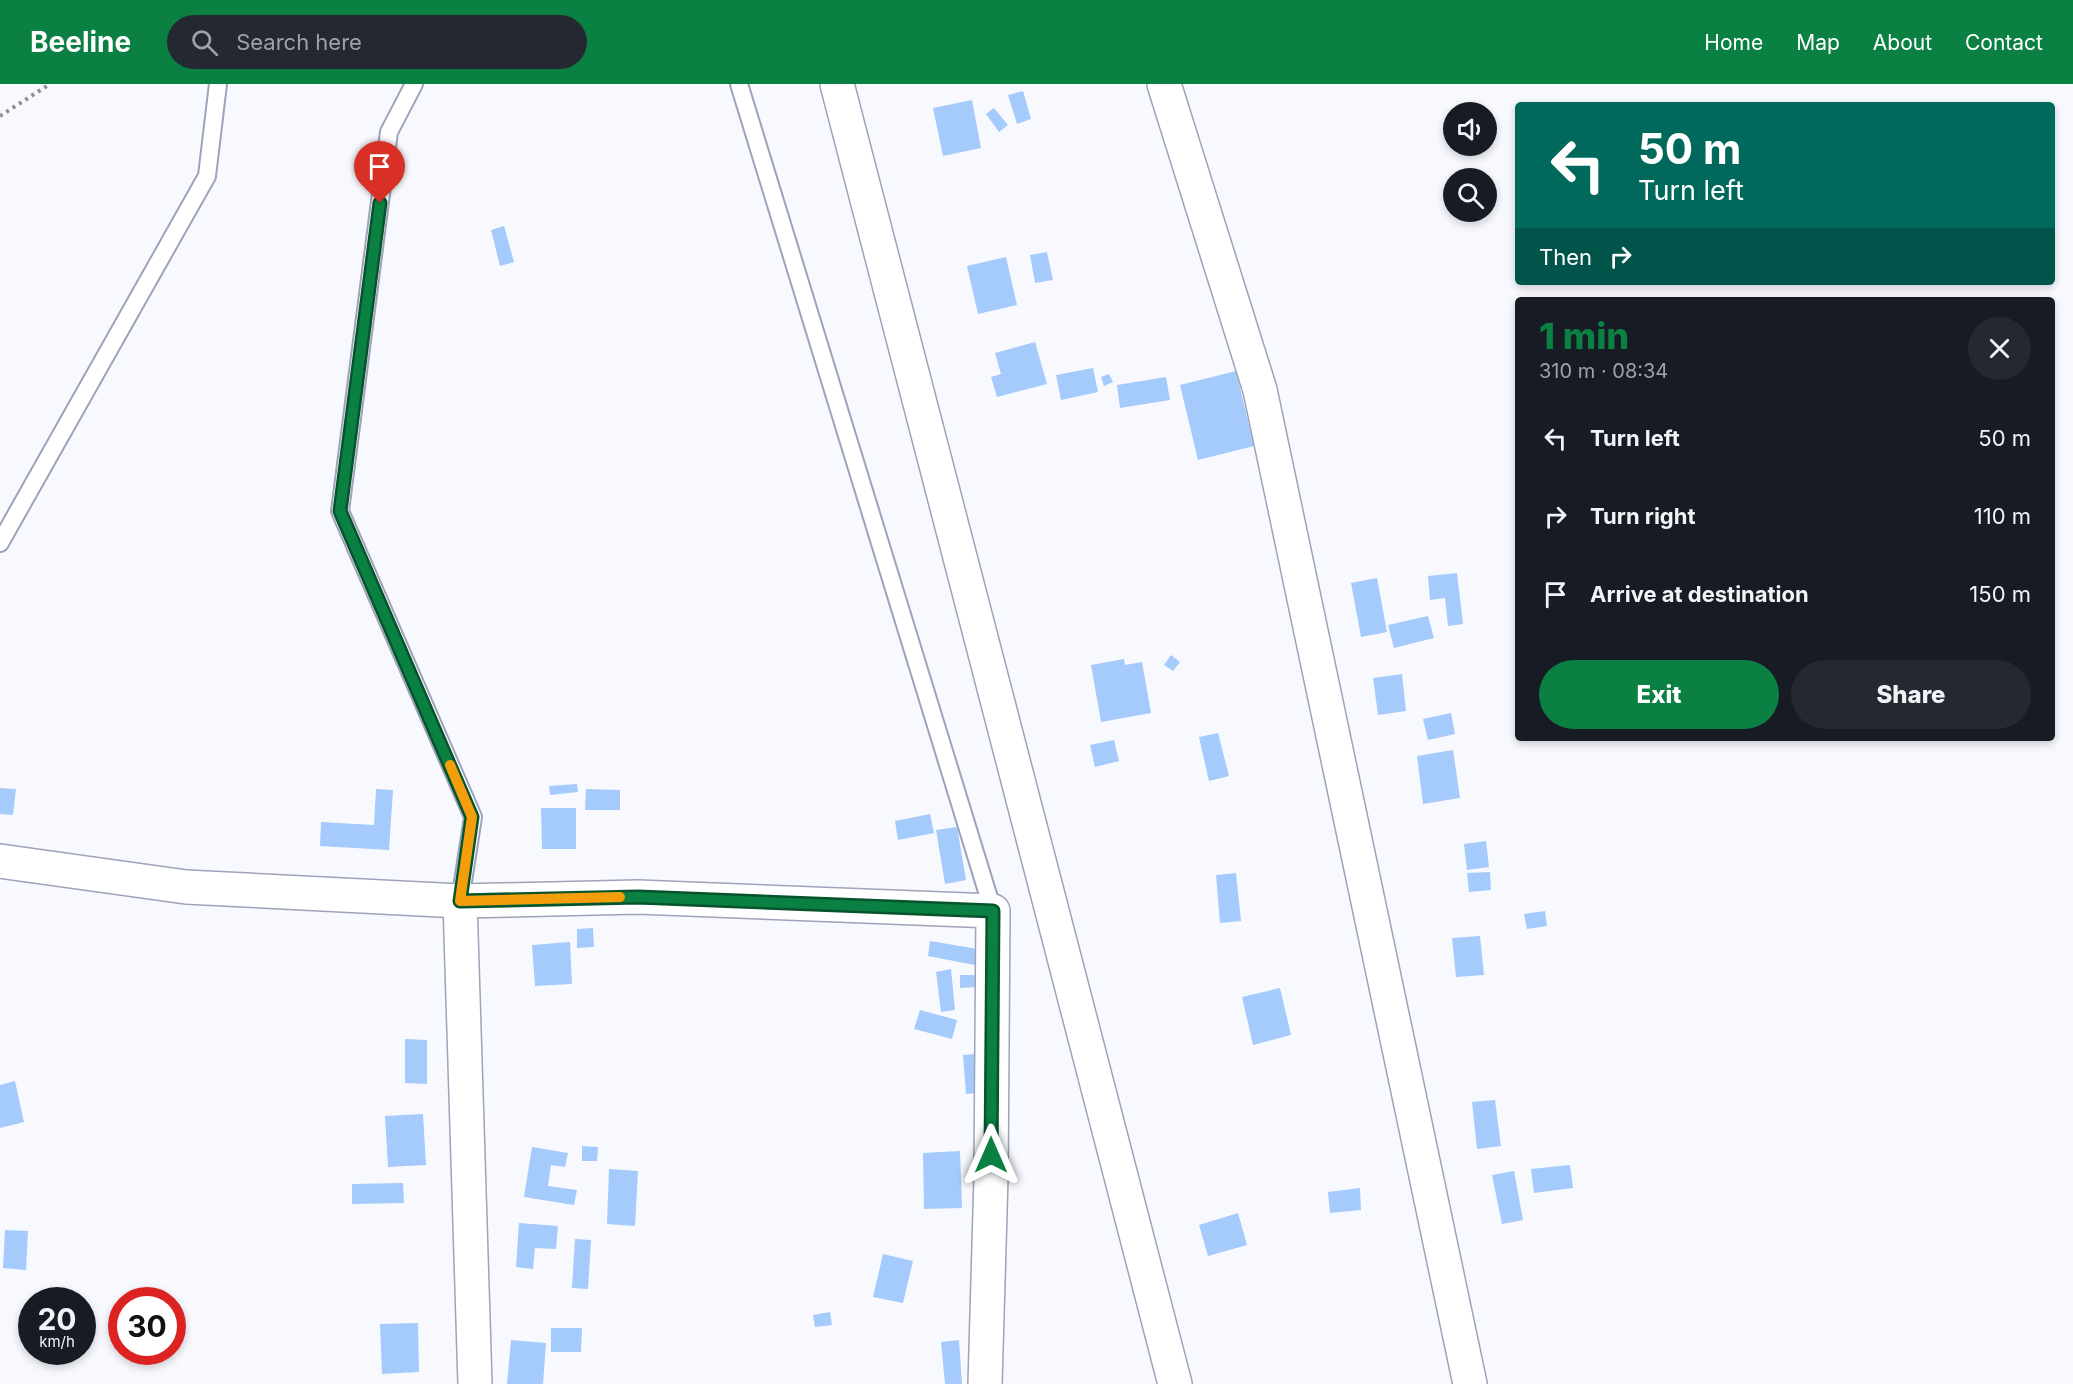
<!DOCTYPE html>
<meta charset="utf-8">
<style>
:root{--surface:#171b24;--page:#242831;--text:#f1f3f6;--muted:#9ea1a6;--accent:#0b8043}
body{margin:0;font-family:Inter,sans-serif;background:var(--page);color:var(--text);height:100vh;display:flex;flex-direction:column;font-size:22px;white-space:nowrap}
*{box-sizing:border-box;margin:0}
p{font-size:20px;color:var(--muted)}
.icon{flex:none;width:33px;height:33px;fill:none;stroke:currentColor;stroke-width:2;stroke-linecap:round;stroke-linejoin:round}
.map{position:relative;flex:1;overflow:hidden}
.details{position:absolute;left:1515px;top:213px;width:540px;height:444px;display:flex;flex-direction:column;background:var(--surface);border-radius:6px;box-shadow:0 3px 9px #0003}
.details>*{flex:none}
.banner{position:absolute;left:1515px;top:18px;width:540px;height:183px;border-radius:6px;box-shadow:0 3px 9px #0003;background:#00695c;color:#fff;overflow:hidden}
.fabs{position:absolute;left:1443px;top:18px;display:grid;gap:12px}
.fabs a{display:grid;place-items:center;width:54px;height:54px;border-radius:50%;background:var(--surface);box-shadow:0 3px 9px #0003;font-size:30px}
.speed{position:absolute;left:18px;top:1203px;display:flex;gap:12px;font-size:30px;font-weight:700;text-align:center}
.speed>*{display:grid;place-content:center;width:78px;height:78px;border-radius:50%;background:var(--surface);box-shadow:0 3px 9px #0003;line-height:1}
.speed small{font-size:15px;font-weight:400}
.speed .limit{border:9px solid #d22;background:#fff;color:#111}
.pin{position:absolute;display:grid;place-items:center;width:51px;height:51px;color:#fff;margin:-62px -26px;border-radius:50% 50% 50% 0;rotate:-45deg;box-shadow:0 0 6px #0007}
.pin .icon{rotate:45deg}
.me{position:absolute;width:66px;margin:-33px;rotate:0deg;stroke-linejoin:round;filter:drop-shadow(0 0 4px #0008)}
.turn{display:flex;align-items:center;gap:21px;height:126px;padding:0 24px;font-size:27px}
.turn .icon{width:78px;height:78px;stroke-width:2.5}
.turn b{display:block;font-size:42px;line-height:51px}
.then{display:flex;align-items:center;height:57px;padding:0 24px;background:#0003;gap:12px;font-size:22px}
.round{display:grid;place-items:center;flex:none;width:63px;height:63px;border-radius:32px;background:var(--page)}
.head{display:flex;align-items:center;justify-content:space-between;height:102px;padding:0 24px}
h1{font-size:36px;font-weight:800;line-height:45px;color:var(--accent)}
.cta{display:flex;gap:12px;margin-top:auto;padding:12px 24px}
.cta a{flex:1;height:69px;border-radius:36px;background:var(--accent);color:#fff;font-size:24px;font-weight:800;line-height:69px;text-align:center}
.cta a+a{background:var(--page);color:var(--text)}
ul{padding:0;list-style:none}
li{display:flex;align-items:center;gap:18px;height:78px;padding:0 24px}
li div{flex:1}
li b{display:block;font-size:22px}
li em{font-style:normal}
header{display:flex;align-items:center;gap:36px;box-sizing:border-box;height:84px;padding:0 30px;background:var(--accent);color:#fff}
header strong{font-size:28px}
nav{display:flex;gap:33px;margin-inline-start:auto;font-size:21px}
.search{width:420px;height:54px;background:var(--page);display:flex;align-items:center;gap:15px;box-sizing:border-box;padding:0 21px;border-radius:33px;color:var(--muted);font-size:22px}
.map>svg:first-child{display:block}
.building{fill:#a5cafc}
.lines{fill:none;stroke-linecap:round;stroke-linejoin:round}
.lane-casing{stroke:#9da3ba;stroke-width:20}
.street-casing{stroke:#9da3ba;stroke-width:36}
.secondary-casing{stroke:#9da3ba;stroke-width:36}
.path{stroke:#8d8e96;stroke-width:4;stroke-dasharray:3 4.5;stroke-linecap:butt}
.lane{stroke:#fff;stroke-width:16}
.street{stroke:#fff;stroke-width:33}
.secondary{stroke:#fff;stroke-width:33}
.route-casing{stroke:#07532c;stroke-width:15}
.route{stroke:#0b8043;stroke-width:10}
.slow{stroke:#f59e0b;stroke-width:10}
</style>
<header>
<strong>Beeline</strong>
<div class="search"><svg class="icon" aria-label="search" viewBox="0 0 24 24"><circle cx="10" cy="10" r="6"/><path d="M15 15l6 6"/></svg>Search here</div>
<nav><a>Home</a><a>Map</a><a>About</a><a>Contact</a></nav>
</header>
<div class="map">
<svg width="2073" height="1300" viewBox="0 0 2073 1300">
<rect width="100%" height="100%" fill="#f8f9fe"/>
<!-- building -->
<path class="building" d="M1023,7L1031,35L1017,40L1008,11Z
M972,16L981,64L943,72L933,24Z
M994,24L1008,41L999,48L986,30Z
M504,142L514,178L500,182L491,146Z
M1047,168L1053,196L1035,199L1030,171Z
M1006,173L1017,221L978,230L967,182Z
M1035,258L1047,300L997,313L991,293L1001,290L995,269Z
M1093,284L1098,308L1061,316L1056,291Z
M1236,287L1254,362L1198,376L1180,301Z
M1109,290L1113,298L1104,302L1101,293Z
M1166,293L1170,316L1120,324L1117,301Z
M1457,489L1463,540L1448,542L1445,514L1430,516L1428,492Z
M1377,494L1387,548L1361,553L1351,499Z
M1428,532L1434,554L1394,564L1388,541Z
M1171,571L1180,578L1173,587L1164,581Z
M1124,575L1125,581L1142,578L1151,629L1101,638L1091,581Z
M1402,590L1406,627L1378,631L1373,594Z
M1451,629L1455,650L1428,656L1423,635Z
M1218,649L1229,692L1209,697L1199,653Z
M1114,656L1119,677L1095,683L1090,661Z
M1453,666L1460,714L1423,720L1417,672Z
M577,700L578,708L550,711L549,702Z
M0,704L16,705L13,731L0,730Z
M376,705L393,706L389,766L320,762L321,738L374,741Z
M586,705L620,706V726H585Z
M541,724H576V765H542Z
M930,730L934,749L898,756L895,737Z
M957,743L966,796L945,800L936,746Z
M1486,757L1489,783L1467,786L1464,760Z
M1490,788L1491,806L1469,808L1467,789Z
M1236,789L1241,837L1220,839L1216,791Z
M1545,827L1547,842L1527,845L1524,830Z
M593,844L594,863L577,864V845Z
M1480,852L1484,891L1456,893L1452,854Z
M930,857L978,865L975,881L928,872Z
M570,858L572,900L535,902L532,861Z
M951,885L955,926L941,928L936,888Z
M960,891H976V903L960,904Z
M1280,904L1291,951L1253,961L1242,913Z
M920,926L957,936L952,955L914,945Z
M405,955L427,956V1000L405,999Z
M985,969L988,1008L966,1010L963,971Z
M15,997L24,1038L0,1044V1001Z
M1495,1016L1501,1062L1477,1065L1472,1018Z
M423,1030L426,1081L388,1083L385,1032Z
M582,1062L598,1063L597,1077H582Z
M532,1063L568,1069L565,1083L551,1081L548,1102L577,1106L574,1121L524,1113Z
M960,1067L962,1124L924,1125L923,1069Z
M1570,1081L1573,1104L1534,1109L1531,1085Z
M609,1085L638,1087L635,1142L607,1140Z
M1514,1087L1523,1136L1502,1140L1492,1091Z
M403,1099L404,1119L352,1120V1100Z
M1360,1104L1361,1126L1330,1129L1328,1108Z
M1238,1129L1247,1161L1208,1172L1199,1141Z
M519,1139L558,1142L556,1165L535,1164L533,1185L516,1183Z
M5,1146L28,1147L26,1186L3,1184Z
M575,1155L591,1156L588,1205L572,1204Z
M883,1170L913,1177L903,1219L873,1213Z
M830,1228L832,1241L815,1243L813,1231Z
M418,1239L419,1288L382,1290L380,1240Z
M551,1244H582L581,1268H551Z
M511,1256L546,1259L543,1300H507Z
M959,1256L962,1300H945L941,1258Z"/>
<g class="lines">
<defs>
<path id="lane" d="M414,0L389,48L340,427L473,733L460,817
M739,0L993,827
M0,459L207,92L218,0"/>
<path id="street" d="M1164,0L1260,306L1470,1300
M0,777L186,803L460,817L638,813L993,827L991,1093L985,1300
M460,817L475,1300"/>
<path id="secondary" d="M837,0L1175,1300"/>
</defs>
<!-- lane casing -->
<use href="#lane" class="lane-casing"/>
<!-- street casing -->
<use href="#street" class="street-casing"/>
<!-- secondary casing -->
<use href="#secondary" class="secondary-casing"/>
<!-- path -->
<path class="path" d="M0,32L50,0"/>
<!-- lane -->
<use href="#lane" class="lane"/>
<!-- street -->
<use href="#street" class="street"/>
<!-- secondary -->
<use href="#secondary" class="secondary"/>
</g>
<g class="lines">
<defs>
<path id="route" d="M380,119L340,427L472,733L460,817L638,813L993,827L991,1071"/>
</defs>
<!-- route casing -->
<use href="#route" class="route-casing"/>
<!-- route -->
<use href="#route" class="route"/>
<!-- slow -->
<path class="slow" d="M450,681L472,733L460,817L620,813"/>
</g>
</svg>
<div class="fabs">
<a><svg class="icon" aria-label="sound" viewBox="0 0 24 24"><path d="M4 9h4l5-4v14l-5-4H4zM17 9q2 3 0 6"/></svg></a>
<a><svg class="icon" aria-label="search" viewBox="0 0 24 24"><circle cx="10" cy="10" r="6"/><path d="M15 15l6 6"/></svg></a>
</div>
<div class="speed"><div>20<small>km/h</small></div><div class="limit">30</div></div>
<div class="pin" style="left:380px;top:119px;background:#d93025"><svg class="icon" aria-label="arrive" viewBox="0 0 24 24"><path d="M6 21V4h12l-3 4 3 4H6"/></svg></div>
<svg class="me" style="left:991px;top:1071px" viewBox="-20 -20 40 40"><path d="M0-17L14 15 0 8-14 15z" fill="#0b8043" stroke="#fff" stroke-width="4"/></svg>
<div class="banner">
<div class="turn"><svg class="icon" aria-label="left" viewBox="0 0 24 24"><path d="M17 20v-9H6M10 6l-5 5 5 5"/></svg><div><b>50 m</b>Turn left</div></div>
<div class="then">Then<svg class="icon" aria-label="right" viewBox="0 0 24 24"><path d="M7 20v-9h11M14 6l5 5-5 5"/></svg></div>
</div>
<section class="details">
<div class="head"><div><h1>1 min</h1><p>310 m · 08:34</p></div><a class="round"><svg class="icon" aria-label="close" viewBox="0 0 24 24"><path d="M6 6l12 12M18 6L6 18"/></svg></a></div>
<ul>
<li><svg class="icon" aria-label="left" viewBox="0 0 24 24"><path d="M17 20v-9H6M10 6l-5 5 5 5"/></svg><div><b>Turn left</b></div><em>50 m</em></li>
<li><svg class="icon" aria-label="right" viewBox="0 0 24 24"><path d="M7 20v-9h11M14 6l5 5-5 5"/></svg><div><b>Turn right</b></div><em>110 m</em></li>
<li><svg class="icon" aria-label="arrive" viewBox="0 0 24 24"><path d="M6 21V4h12l-3 4 3 4H6"/></svg><div><b>Arrive at destination</b></div><em>150 m</em></li>
</ul>
<div class="cta"><a>Exit</a><a>Share</a></div>
</section>
</div>
